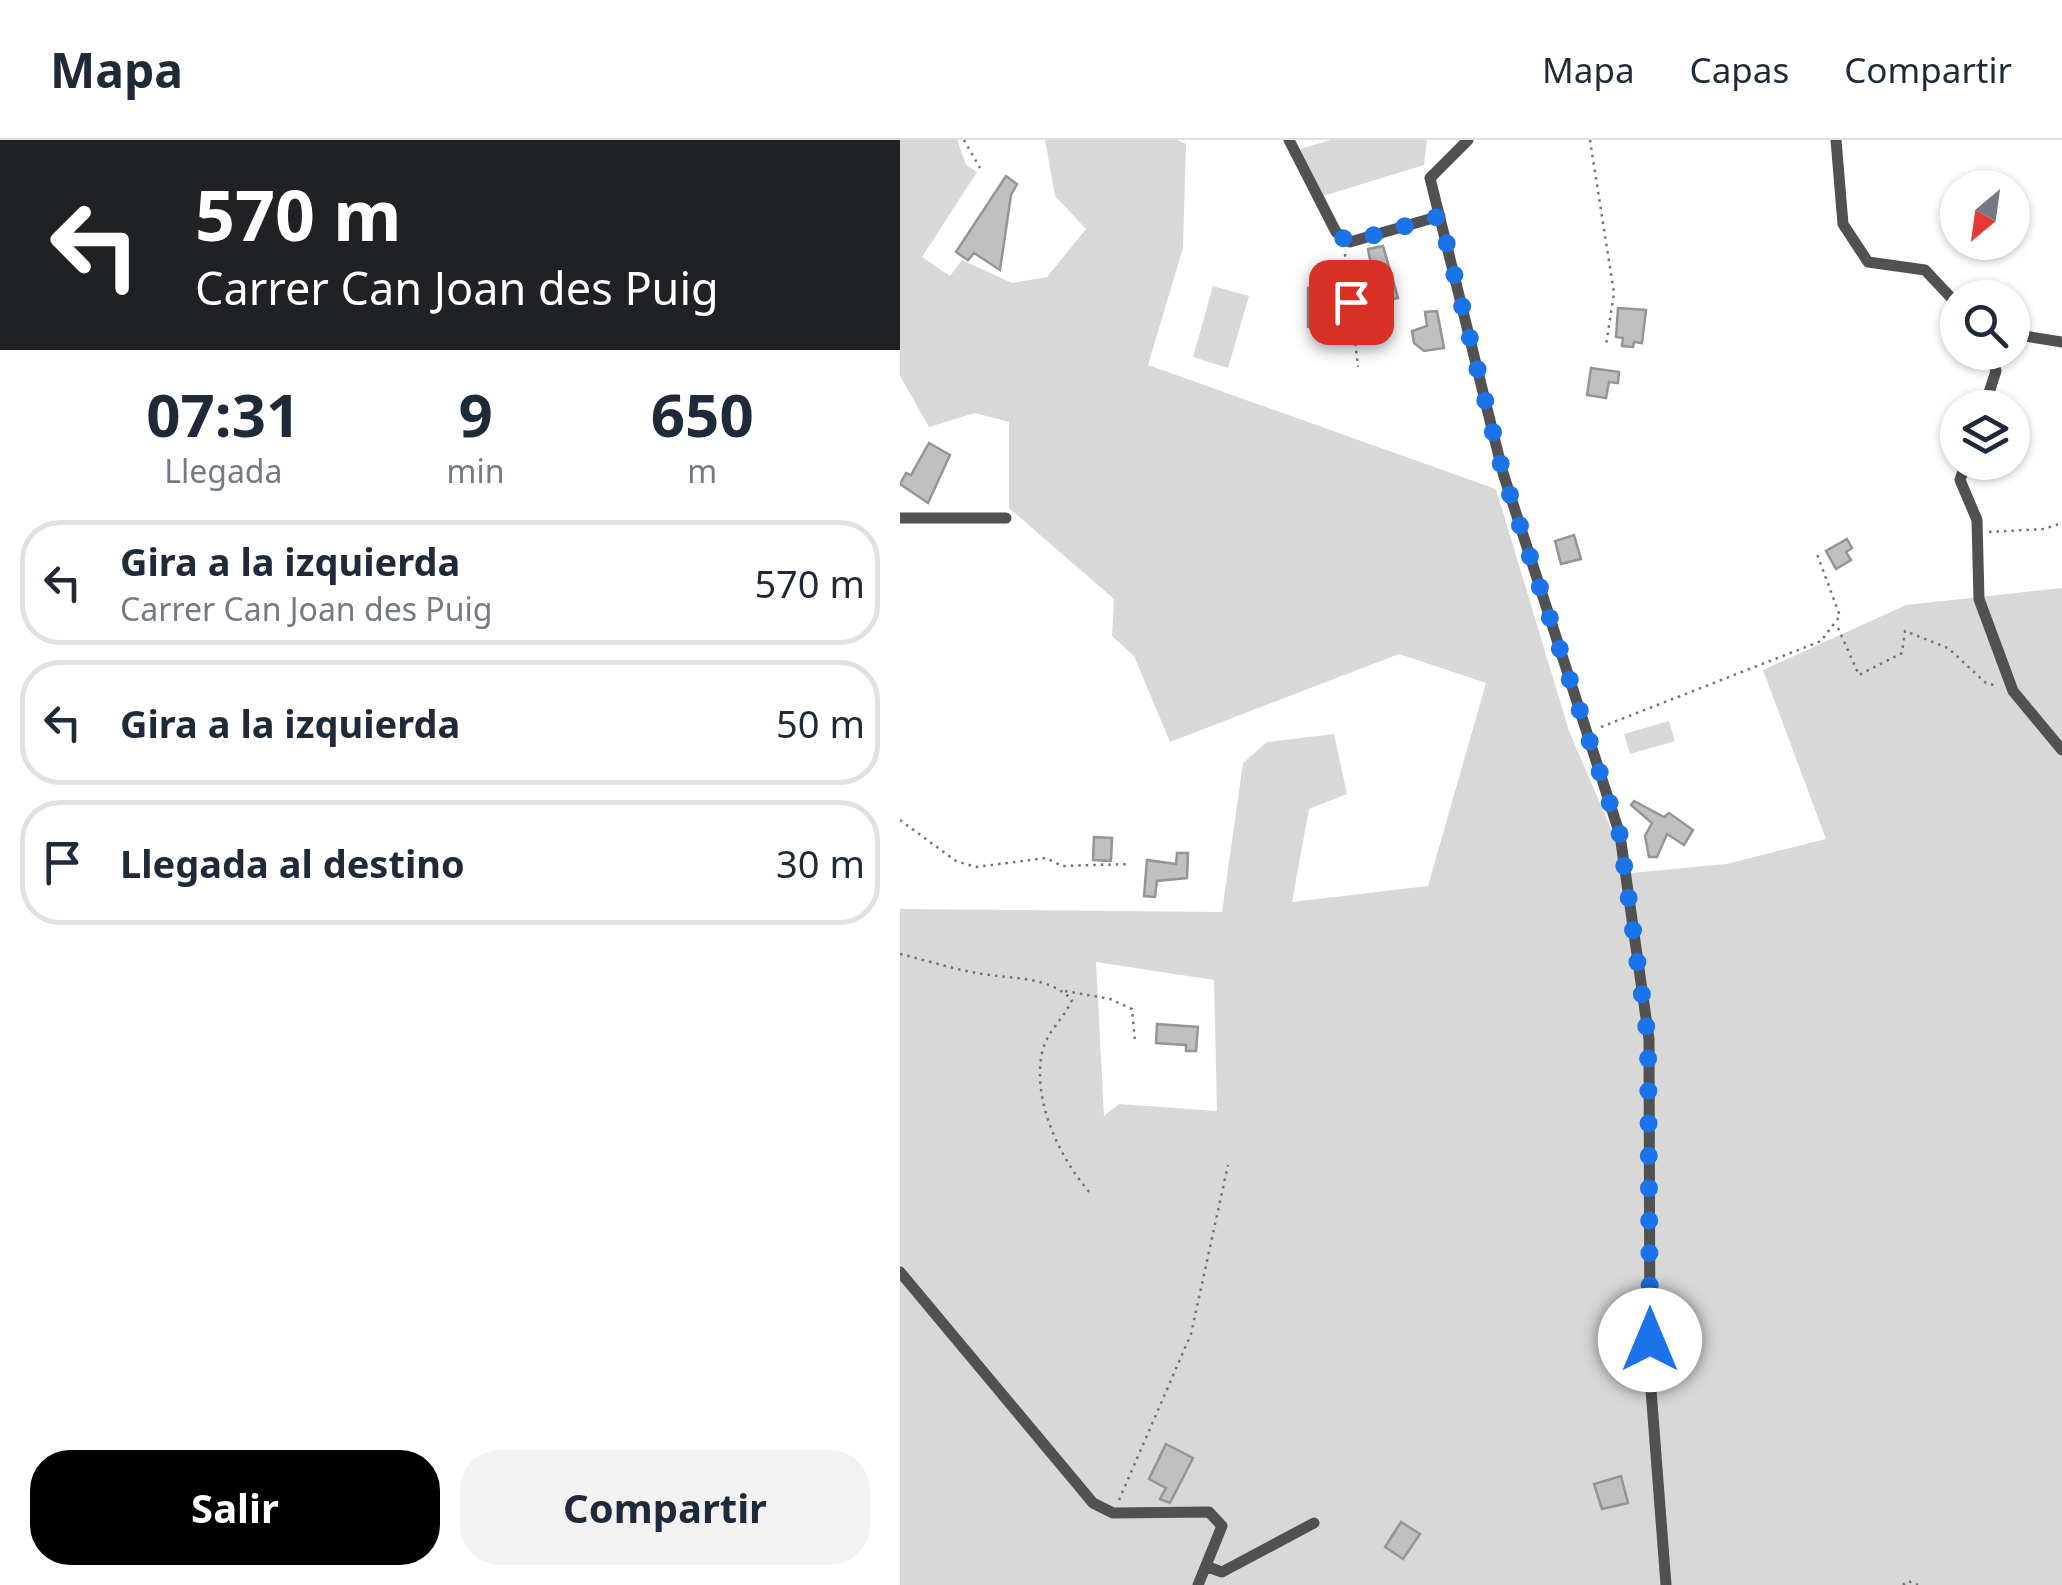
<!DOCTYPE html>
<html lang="es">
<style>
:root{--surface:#fff;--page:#f2f2f3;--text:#1f2937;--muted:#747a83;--line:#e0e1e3;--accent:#000}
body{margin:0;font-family:"Noto Sans",sans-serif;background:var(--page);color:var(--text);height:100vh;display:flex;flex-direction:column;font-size:38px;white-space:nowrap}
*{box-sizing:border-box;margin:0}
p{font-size:32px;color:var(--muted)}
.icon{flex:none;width:55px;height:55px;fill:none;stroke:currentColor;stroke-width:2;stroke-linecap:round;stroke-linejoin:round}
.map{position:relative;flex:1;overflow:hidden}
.panel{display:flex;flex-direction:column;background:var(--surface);width:900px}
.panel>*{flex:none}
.top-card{background:#202124;color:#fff;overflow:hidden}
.needle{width:65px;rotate:209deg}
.controls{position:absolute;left:1040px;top:30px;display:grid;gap:20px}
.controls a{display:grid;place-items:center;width:90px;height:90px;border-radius:50%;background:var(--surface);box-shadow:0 2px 8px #0004;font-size:50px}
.pin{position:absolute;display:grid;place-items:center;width:85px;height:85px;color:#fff;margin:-42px;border-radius:20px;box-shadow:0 5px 15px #0006}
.me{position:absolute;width:110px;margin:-55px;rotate:0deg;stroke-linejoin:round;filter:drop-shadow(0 0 8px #0008)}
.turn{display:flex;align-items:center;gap:35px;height:210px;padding:0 30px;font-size:45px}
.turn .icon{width:130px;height:130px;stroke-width:2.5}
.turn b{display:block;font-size:70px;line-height:85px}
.eta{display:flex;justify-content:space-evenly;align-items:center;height:170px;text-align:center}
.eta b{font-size:60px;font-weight:700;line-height:70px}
.cta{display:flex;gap:20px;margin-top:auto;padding:20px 30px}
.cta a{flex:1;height:115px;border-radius:40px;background:var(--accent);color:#fff;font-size:40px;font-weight:700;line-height:115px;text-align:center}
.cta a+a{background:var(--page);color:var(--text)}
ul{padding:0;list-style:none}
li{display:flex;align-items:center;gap:30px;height:125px;margin:0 20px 15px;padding:0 10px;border:5px solid var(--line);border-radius:40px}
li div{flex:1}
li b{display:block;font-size:38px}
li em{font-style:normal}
header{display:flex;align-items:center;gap:60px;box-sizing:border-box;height:140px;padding:0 50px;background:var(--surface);border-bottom:2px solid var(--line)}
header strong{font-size:48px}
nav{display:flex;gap:55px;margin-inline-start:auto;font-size:35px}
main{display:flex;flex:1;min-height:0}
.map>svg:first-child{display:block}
.green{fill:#d8d8d8;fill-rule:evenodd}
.building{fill:#c0c0c0;stroke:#959595;stroke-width:2.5}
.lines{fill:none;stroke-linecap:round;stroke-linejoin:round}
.path{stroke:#737373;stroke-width:2.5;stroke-dasharray:2.5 5;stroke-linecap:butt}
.street{stroke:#515151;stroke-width:11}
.route{stroke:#1a73e8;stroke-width:18;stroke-dasharray:0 32.4}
</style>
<header>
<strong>Mapa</strong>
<nav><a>Mapa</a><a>Capas</a><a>Compartir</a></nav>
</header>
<main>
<section class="panel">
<div class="top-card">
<div class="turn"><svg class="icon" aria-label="left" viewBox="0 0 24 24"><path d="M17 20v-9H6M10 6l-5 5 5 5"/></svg><div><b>570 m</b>Carrer Can Joan des Puig</div></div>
</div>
<div class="eta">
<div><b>07:31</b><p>Llegada</p></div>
<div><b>9</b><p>min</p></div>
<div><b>650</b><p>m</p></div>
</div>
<ul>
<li><svg class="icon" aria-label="left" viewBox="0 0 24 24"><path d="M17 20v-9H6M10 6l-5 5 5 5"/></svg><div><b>Gira a la izquierda</b><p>Carrer Can Joan des Puig</p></div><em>570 m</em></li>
<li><svg class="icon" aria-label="left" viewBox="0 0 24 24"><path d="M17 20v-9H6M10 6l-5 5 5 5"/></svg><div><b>Gira a la izquierda</b></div><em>50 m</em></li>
<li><svg class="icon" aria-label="arrive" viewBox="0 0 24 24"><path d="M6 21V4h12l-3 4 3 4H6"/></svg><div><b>Llegada al destino</b></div><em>30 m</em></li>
</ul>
<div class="cta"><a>Salir</a><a>Compartir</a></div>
</section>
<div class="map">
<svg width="1162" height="1445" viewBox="0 0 1162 1445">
<rect width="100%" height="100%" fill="#fff"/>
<!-- green -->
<path class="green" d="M0,0H57L66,25L77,32L22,117L50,136L62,120L112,143L147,137L186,89L155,56L145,0H277L286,4L283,108L248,225L596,349L669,591L730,733L827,724L926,699L863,530L1006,465L1162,448V1445H0V769L322,772L343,623L367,602L434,594L447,654L409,669L392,762L528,746L586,543L499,514L270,602L234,516L212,496L214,459L109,368V282L75,273L29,287L0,236ZM196,822L314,840L317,971L219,964L204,976Z
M431,0H527L524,25L423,56L400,9Z
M313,146L349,156L328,228L293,217Z
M769,581L775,601L730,614L724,594Z"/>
<!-- building -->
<path class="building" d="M106,36L117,44L111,55L100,130L74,113L68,120L56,112Z
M483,106L498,158L478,162L468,109Z
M425,147L430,186L408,187V148Z
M718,168L746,170L742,203L734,202L733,207L722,206L723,198L716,197Z
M537,171L544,208L524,211L514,203L512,191L527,186L525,172Z
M691,228L719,232L718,243L709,242L706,258L687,255Z
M29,303L50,315L28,363L0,344L6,333L11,335Z
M674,395L681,419L661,424L655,401Z
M947,399L952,408L946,412L951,420L936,429L926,411Z
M734,661L764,677L769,673L793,690L784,705L767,694L757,717H749L745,696L752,683L731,665Z
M194,697L212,698L211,721L193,720Z
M277,713H288L287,738L257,741L255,757L244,756L247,720L276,724Z
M257,884L298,887L296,911H286V905L256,903Z
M266,1304L293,1318L270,1363L260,1359L266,1348L249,1339Z
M721,1336L728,1363L702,1369L694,1344Z
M501,1382L520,1394L503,1419L485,1407Z"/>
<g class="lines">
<!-- path -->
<path class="path" d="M64,0L80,28
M690,0L714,153L706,205
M445,114L458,227
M1089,392L1144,389L1162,383
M938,488L959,535L1002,513L1005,491L1048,508L1086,543L1098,546
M701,587L921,501L940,476L917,414
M0,680L56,721L76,727L146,718L162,726L230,724
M0,814C25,820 50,828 76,833C107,839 149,835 172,860C164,879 146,892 142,913C132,962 161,1021 192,1055
M165,851L210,859L232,869L235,902
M219,1360L291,1194L328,1025
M1003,1445L1008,1441L1018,1445"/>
<!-- street -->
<path class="street" d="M389,0L436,92L450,102L540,76
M568,0L530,38L603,333L720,695L749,899L750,1237L766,1445
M936,0L943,84L968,122L1025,130L1058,165
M1112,194L1162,202
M1084,268L1096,231L1089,212
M1066,322L1060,340L1077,380L1079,459L1113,551L1162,610
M0,378H106
M0,1132L193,1363L213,1373L309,1372L322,1386L298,1445
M308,1427L322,1432L414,1383"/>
</g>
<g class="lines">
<!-- route -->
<path class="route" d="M451,162L443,98L450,102L540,76L603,333L720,695L748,899L750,1200"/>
</g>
</svg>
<div class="controls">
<a><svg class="needle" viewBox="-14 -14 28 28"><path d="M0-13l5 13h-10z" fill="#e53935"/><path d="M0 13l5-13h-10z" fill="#747a83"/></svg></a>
<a><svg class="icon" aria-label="search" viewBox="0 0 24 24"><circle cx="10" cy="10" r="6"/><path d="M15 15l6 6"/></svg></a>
<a><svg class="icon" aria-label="layers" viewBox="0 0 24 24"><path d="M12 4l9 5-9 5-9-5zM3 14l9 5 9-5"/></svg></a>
</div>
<div class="pin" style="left:451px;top:162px;background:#d93025"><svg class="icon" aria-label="arrive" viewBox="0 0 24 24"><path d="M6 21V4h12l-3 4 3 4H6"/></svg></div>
<svg class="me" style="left:750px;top:1200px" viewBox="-20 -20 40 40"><circle r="19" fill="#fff"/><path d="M0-13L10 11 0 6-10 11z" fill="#1a73e8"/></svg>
</div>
</main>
